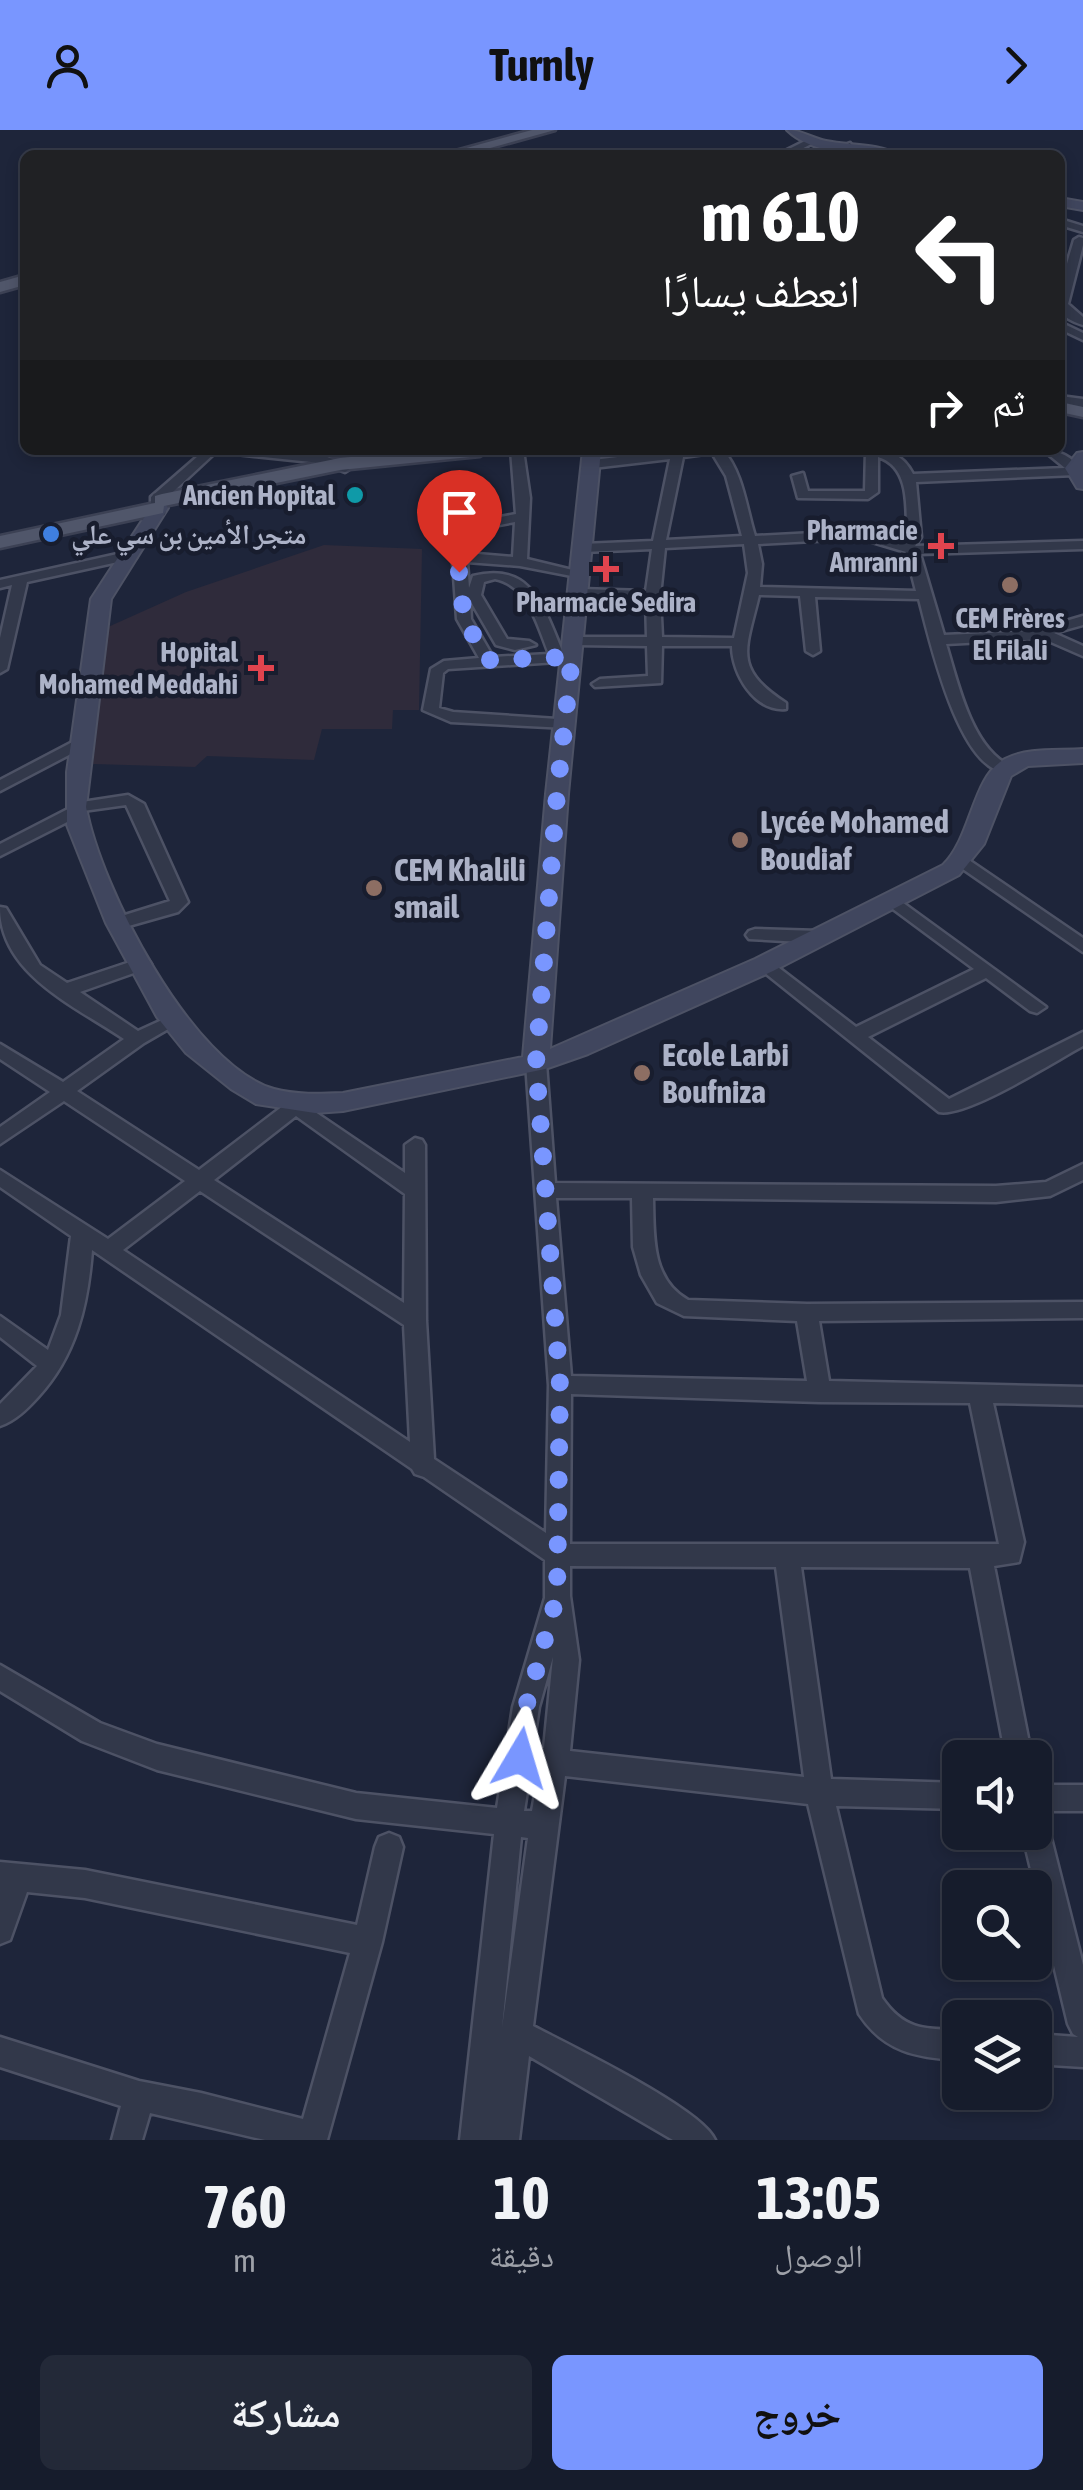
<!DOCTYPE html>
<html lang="ar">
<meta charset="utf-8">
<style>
:root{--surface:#161c2c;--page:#232938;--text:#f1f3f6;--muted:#9ea1a9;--line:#353a48;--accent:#7996ff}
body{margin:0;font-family:"Asap Condensed","Noto Naskh Arabic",sans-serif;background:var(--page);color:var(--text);direction:rtl;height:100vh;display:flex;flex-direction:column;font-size:38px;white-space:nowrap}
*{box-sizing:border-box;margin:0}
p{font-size:32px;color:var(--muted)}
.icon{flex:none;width:55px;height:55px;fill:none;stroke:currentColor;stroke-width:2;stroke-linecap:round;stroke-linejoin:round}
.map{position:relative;height:2010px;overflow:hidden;direction:ltr}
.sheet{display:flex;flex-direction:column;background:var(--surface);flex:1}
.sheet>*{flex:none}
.guide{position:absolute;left:20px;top:20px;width:1045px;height:305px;border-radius:15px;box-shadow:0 5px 15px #0003,0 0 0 2px var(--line);direction:rtl;background:#202124;color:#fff;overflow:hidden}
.fabs{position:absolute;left:942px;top:1610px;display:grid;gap:20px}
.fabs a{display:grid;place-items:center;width:110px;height:110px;border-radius:15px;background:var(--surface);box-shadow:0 5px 15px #0003,0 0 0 2px var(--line);font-size:50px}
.pin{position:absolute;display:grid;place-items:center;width:85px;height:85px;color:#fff;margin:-102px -42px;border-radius:50% 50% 50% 0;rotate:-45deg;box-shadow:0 0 10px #0007}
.pin .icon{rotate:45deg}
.me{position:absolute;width:110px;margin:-55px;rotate:7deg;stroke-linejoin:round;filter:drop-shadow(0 0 8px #0008)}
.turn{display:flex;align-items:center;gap:35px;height:210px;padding:0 40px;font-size:45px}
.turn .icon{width:130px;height:130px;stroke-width:2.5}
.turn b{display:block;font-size:70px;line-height:85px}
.then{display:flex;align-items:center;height:95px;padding:0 40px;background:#0003;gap:20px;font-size:38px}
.eta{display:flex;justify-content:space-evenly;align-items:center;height:170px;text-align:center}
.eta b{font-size:60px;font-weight:700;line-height:70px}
.primary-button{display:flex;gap:20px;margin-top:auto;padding:20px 40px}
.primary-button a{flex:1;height:115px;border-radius:15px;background:var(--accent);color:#111;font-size:40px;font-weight:700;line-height:115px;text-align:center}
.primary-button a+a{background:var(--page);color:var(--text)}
header{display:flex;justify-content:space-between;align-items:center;height:130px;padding:0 40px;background:var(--accent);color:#111;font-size:45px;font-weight:700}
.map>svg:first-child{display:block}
.medical{fill:#2f2b3b}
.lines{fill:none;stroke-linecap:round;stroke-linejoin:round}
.street-casing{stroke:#4d5265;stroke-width:5}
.secondary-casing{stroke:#4d5265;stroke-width:4}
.primary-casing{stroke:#3c4154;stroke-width:5}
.street{fill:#32384a;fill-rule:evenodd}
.secondary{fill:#40465e;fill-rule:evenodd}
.primary{fill:#50566a;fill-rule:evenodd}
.route{stroke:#7996ff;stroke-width:18;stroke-dasharray:0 32.4}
.culture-dot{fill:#0f9aa8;stroke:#181d2e;stroke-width:4}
.shop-dot{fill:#3f7fe0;stroke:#181d2e;stroke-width:4}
.health-dot{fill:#e0444e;stroke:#181d2e;stroke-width:4}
.education-dot{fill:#8d6e63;stroke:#181d2e;stroke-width:4}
.labels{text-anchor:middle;stroke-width:9;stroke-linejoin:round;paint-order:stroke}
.far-poi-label{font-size:28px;font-weight:bold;fill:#acb2c7;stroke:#181d2e;text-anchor:end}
.poi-label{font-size:32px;font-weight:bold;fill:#acb2c7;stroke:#181d2e;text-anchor:start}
</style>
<header><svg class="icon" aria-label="forward" viewBox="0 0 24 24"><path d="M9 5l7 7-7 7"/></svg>Turnly<svg class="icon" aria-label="person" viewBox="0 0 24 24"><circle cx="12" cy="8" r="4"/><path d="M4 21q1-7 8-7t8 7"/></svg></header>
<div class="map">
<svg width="1083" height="2010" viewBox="0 0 1083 2010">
<rect width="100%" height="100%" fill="#1e253a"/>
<!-- medical -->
<path class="medical" d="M324,415L422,419L419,580H393L392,599H322L314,630L207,626L195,637L93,634L108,497L186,462Z"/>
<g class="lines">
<defs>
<path id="street" d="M807,10L815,12L790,25H777Z
M850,13L853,18L837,25H824Z
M1060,89L1083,96V102L1060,95Z
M1079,107L1083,108V115L1068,174L1083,187V195C1077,193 1066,189 1062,183C1054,170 1070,125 1074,110Z
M1060,192L1083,203V210L1060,199Z
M1060,266L1083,269V277L1060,274Z
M205,320H218L161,373H151V367Z
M230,320L323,325L351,338L345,342L321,333L236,324Z
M511,320H523L530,368L527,429L589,444L582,448L520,436L467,432L469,458L473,446C532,431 544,478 563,523H572L579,527L572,531L448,539L443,543L439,578L453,582L572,590V596L567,598L451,592L423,580L431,539L444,531L479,528L457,489L451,404L469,393L516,384ZM515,392L513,427L466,423L465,406L478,399ZM495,449C528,455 538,497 549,524L493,527L471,489L470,470L496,515L515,520L536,515L529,511L507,509L481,465L484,452Z
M675,320H723C743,343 746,377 755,406L851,401L903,413L907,407C906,379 911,337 878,327V362L868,369L798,368L792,346L803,343L808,361H865L866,320C888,320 902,323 913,344L1065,338L1043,320C1058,320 1074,327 1081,341L1075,345L916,352L921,407L915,416L1083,411V419L920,424L944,505L1032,501L1083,486V495L1054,503L1083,516V526L1044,509L946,514C958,553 971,617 1010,636V642C960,648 929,507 919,469L815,467L820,521L813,525L806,521L800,466L759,465C746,520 732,538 786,573V579C755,582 732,544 732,516H662L661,553L595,557L592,554L600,549L648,546L647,516L575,515L568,511L575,507H647L646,470L580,467L573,463L580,459L646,461L652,419L583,422L576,418L583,414L653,411L670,329L593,338L587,334L593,330ZM712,323L726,346L742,406L666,410L683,327ZM851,409L869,411L906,422L916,461L760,457L762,434L758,414ZM744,414L748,443L734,508L662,507L660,466L665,418Z
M131,421L136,422V428L27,452L7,539L0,543V508L12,455L0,458V450Z
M84,606L90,608V614L0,661V650Z
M128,665L144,674L188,772L178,782L118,799L109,793L112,789L170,771L126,675L83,681L81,685L0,726V714L68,679L69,674Z
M963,726L1083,808V822L957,735V727Z
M895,767L1046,877L1037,883L1030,881L986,848L868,907L949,969L1083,902V916C1055,931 966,988 939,982L755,835L764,829L770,831L856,897L974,839L889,776L886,772Z
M0,777L6,778L40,835L67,853L136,830H148L151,834L148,838L80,862L138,901L173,885L182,891L144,913L77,961L199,1040L283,976L280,972L283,967L290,965L405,1043V1015L415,1008L422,1010L425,1015L426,1191L434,1329L546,1403L549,1255L526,933L529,928L536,926L546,933L555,1053L996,1056L1046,1052L1083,1034V1050L1050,1066L996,1072L653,1068C654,1106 651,1149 688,1170L807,1174L1083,1172V1188L819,1191L829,1251L1083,1257V1275L993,1273L1024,1412L1019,1432L994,1436L1032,1628H1006L970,1438L801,1437L831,1649L960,1653V1679L836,1676L882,1868C904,1900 924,1899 960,1900V1930C917,1928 884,1922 859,1884L808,1674L565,1646L533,1896C569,1915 703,1979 715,2010H673L529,1926L519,2010H460L494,1704L356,1689L157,1640L82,1611L0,1561V1535L100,1593L157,1614L356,1663L497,1678L513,1577L545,1468V1430L424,1347L415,1344L412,1339L92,1120C88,1175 76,1226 38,1267C27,1279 15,1291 0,1296V1274L37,1236L0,1207V1186L48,1220L61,1185L71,1106L0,1057V1040L108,1109L185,1051L64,971L0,1014V997L50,962L0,929V914L63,952L124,909C75,876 0,844 0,777ZM296,986L405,1064L404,1173L214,1050ZM200,1061L404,1195L410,1312L123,1120ZM556,1068H632L633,1117L641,1145L657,1173L684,1186L797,1191L807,1251L571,1246ZM571,1264L820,1272L970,1273L999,1414H570ZM570,1436L776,1437L804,1647L570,1621L579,1530L570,1466ZM553,1527L544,1618L533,1617L539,1577ZM530,1642L539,1643L532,1681H524ZM521,1707L528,1708L502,1898Z
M755,799L819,801L828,807L819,813L749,809L746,805L749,801Z
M1035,1655H1083V1681H1035Z
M1035,1687L1045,1690L1049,1700L1083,1835V1937L1035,1934V1904L1078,1907L1073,1904L1068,1894L1022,1702H1035Z
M389,1703L399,1707L403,1717L382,1812L327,2010H265L150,1983L142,2010H112L121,1976L0,1937V1907L139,1951L201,1963L303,1989L350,1823L85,1768L27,1762L10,1810L0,1814V1732L85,1740L357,1795L375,1717L379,1707Z"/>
<path id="secondary" d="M787,0C802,0 811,8 826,11C850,16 878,13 898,25C863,25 814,26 787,0Z
M1060,68L1083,72V80L1060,76Z
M583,320H601L568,664L550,919L755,829L943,735C972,707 972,646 1005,629C1028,617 1058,621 1083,619V633L1028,636L1011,646L984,714L959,745L773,841L588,924L545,939L343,981L315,983L256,974L231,959L186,923L157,887L106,793L67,695V642L91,469L153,374H165L168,378L111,469L86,677C100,756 191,935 274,959C296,965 320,964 343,963L523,927L546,664Z
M1083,322V359L1077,358L1065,338L1077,323Z"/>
<path id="primary" d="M532,0H555L465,25H441Z
M25,145V155L0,162V152Z
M1060,272L1083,277V287L1060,282Z
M423,320H489L480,326L340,340L164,376L163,383L0,418V406L155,373V366L162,364L340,328Z"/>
</defs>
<!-- street casing -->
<use href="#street" class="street-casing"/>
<!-- secondary casing -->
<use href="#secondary" class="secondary-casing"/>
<!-- primary casing -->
<use href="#primary" class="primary-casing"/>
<!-- street -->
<use href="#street" class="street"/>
<!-- secondary -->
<use href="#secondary" class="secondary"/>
<!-- primary -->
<use href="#primary" class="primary"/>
</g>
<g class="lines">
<!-- route -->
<path class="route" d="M459,442L464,488L487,530L572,527L557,664L536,933L560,1255L557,1466L526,1577L520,1628"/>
</g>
<!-- markers -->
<circle class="culture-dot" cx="355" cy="365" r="10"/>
<circle class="shop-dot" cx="51" cy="404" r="10"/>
<g class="health-dot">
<path d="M936 401h10v10h10v10h-10v10h-10v-10h-10v-10h10z"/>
<path d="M601 424h10v10h10v10h-10v10h-10v-10h-10v-10h10z"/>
<path d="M256 523h10v10h10v10h-10v10h-10v-10h-10v-10h10z"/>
</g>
<g class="education-dot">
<circle cx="1010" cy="455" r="10"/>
<circle cx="740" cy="710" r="10"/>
<circle cx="374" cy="758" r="10"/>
<circle cx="642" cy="943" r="10"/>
</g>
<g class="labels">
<!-- far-poi labels -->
<g class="far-poi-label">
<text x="335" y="375">Ancien Hopital</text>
<text x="918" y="410">Pharmacie<tspan x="918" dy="32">Amranni</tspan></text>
<text x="71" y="414" text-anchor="start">متجر الأمين بن سي علي</text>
<text x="606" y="482" text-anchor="middle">Pharmacie Sedira</text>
<text x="1010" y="498" text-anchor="middle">CEM Frères<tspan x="1010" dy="32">El Filali</tspan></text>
<text x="238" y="532">Hopital<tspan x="238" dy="32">Mohamed Meddahi</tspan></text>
</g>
<!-- poi labels -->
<g class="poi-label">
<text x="760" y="703">Lycée Mohamed<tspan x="760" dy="37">Boudiaf</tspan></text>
<text x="394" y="751">CEM Khalili<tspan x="394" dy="37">smail</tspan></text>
<text x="662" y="936">Ecole Larbi<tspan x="662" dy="37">Boufniza</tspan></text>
</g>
</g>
</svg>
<div class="fabs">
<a><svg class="icon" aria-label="sound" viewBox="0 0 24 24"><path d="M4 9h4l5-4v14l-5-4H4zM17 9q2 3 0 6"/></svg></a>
<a><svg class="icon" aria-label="search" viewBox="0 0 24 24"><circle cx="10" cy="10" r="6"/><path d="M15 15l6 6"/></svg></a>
<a><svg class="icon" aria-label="layers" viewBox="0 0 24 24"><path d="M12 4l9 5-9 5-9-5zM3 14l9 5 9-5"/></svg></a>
</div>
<div class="pin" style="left:459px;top:442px;background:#d93025"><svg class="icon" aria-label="arrive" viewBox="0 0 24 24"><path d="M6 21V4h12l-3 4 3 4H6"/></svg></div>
<svg class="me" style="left:520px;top:1628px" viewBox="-20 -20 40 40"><path d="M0-17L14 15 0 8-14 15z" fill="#7996ff" stroke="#fff" stroke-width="4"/></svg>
<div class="guide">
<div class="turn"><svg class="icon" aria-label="left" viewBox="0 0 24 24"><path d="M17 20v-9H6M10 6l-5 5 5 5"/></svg><div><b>610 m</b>انعطف يسارًا</div></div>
<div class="then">ثم<svg class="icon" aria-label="right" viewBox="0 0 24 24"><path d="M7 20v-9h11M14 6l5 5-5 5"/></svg></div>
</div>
</div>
<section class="sheet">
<div class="eta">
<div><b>13:05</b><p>الوصول</p></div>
<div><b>10</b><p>دقيقة</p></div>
<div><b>760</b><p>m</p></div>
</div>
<div class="primary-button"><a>خروج</a><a>مشاركة</a></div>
</section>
